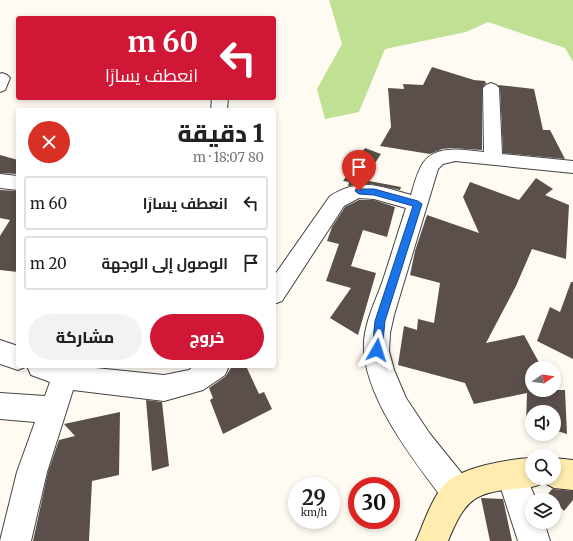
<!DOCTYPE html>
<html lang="ar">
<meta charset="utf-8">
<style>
:root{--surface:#fff;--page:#f2f2f2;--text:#202124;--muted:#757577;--line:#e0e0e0;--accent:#d01736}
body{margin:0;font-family:Merriweather,Cairo,serif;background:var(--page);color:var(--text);direction:rtl;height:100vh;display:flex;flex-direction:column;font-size:15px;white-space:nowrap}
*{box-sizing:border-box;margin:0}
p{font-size:13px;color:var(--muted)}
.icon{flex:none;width:22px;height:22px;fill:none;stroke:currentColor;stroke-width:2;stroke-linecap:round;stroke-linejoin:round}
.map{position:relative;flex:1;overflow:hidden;direction:ltr}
.details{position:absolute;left:16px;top:108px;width:260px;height:260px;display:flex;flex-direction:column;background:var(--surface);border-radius:4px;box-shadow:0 2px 6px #0003;direction:rtl}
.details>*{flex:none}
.top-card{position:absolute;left:16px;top:16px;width:260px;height:84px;border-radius:4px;box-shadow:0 2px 6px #0003;direction:rtl;background:#d01736;color:#fff;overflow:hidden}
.needle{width:26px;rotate:77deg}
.fabs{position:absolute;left:525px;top:361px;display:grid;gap:8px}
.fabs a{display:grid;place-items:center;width:36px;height:36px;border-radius:50%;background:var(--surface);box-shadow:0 2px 6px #0003;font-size:20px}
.speed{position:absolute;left:288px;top:477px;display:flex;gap:8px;font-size:20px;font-weight:700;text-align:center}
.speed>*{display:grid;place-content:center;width:52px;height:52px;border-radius:50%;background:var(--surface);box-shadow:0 2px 6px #0003;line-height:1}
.speed small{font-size:10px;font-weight:400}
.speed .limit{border:6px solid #d22;background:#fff;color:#111}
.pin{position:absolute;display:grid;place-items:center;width:34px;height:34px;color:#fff;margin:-41px -17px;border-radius:50% 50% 50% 0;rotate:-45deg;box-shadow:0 0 4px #0007}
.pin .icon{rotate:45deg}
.me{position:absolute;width:44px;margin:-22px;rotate:6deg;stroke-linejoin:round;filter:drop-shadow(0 0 3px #0008)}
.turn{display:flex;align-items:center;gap:14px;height:84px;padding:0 12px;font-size:18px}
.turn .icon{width:52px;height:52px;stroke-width:2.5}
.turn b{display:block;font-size:28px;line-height:34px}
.round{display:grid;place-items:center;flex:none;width:42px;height:42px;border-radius:21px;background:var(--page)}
.overview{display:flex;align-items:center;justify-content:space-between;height:68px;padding:0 12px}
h1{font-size:24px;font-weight:800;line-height:30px}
.action{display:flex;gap:8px;margin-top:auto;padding:8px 12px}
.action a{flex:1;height:46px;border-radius:24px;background:var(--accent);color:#fff;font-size:16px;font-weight:800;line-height:46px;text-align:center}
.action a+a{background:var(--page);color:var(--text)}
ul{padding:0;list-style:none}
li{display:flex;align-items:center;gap:12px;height:54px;margin:0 8px 6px;padding:0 4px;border:2px solid var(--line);border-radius:4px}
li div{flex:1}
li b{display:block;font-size:15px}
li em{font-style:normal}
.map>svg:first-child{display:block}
.forest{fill:#c0e194}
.building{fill:#5a4f4b}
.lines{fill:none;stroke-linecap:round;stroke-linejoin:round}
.minor-casing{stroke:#434343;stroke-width:2}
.secondary-casing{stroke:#323232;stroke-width:2}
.minor{fill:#fff;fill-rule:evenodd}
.secondary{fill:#ffecae;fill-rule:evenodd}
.route{fill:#1a73e8;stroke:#114b97}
</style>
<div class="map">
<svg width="573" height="541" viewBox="0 0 573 541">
<rect width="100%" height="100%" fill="#fffbf3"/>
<!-- forest -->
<path class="forest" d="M329,0H573V62L565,48L488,22L466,32L385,49L359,112L325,119L317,89L342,44Z"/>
<!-- building -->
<path class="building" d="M432,67L474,80L485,81L486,83L482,88V150L451,148L442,149L430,154L380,146L391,127L388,88L404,89L403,84L423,85Z
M498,85L534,89L543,130H550L565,159L503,153L500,88Z
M365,148L381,154L364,180L401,187L400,190L370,184L348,186L349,182L343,181Z
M0,155L18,160V174L0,173Z
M536,178L553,189L545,195L569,205L566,259L532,249L516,286L486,343L524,335L542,368H532V390H554V388L555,390H565L567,434L554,430V412H532V423L526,422L527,393L474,404L465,383L398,365L404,326L417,330L418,319L434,323L440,283L410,275L415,251L427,215L479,233L463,197L470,182L519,200Z
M0,190L18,191V272L0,270V236L10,220L0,218Z
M359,200H374L395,207L387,237L363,230L351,266L376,273L358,335L330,318L351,288L326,281L339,244L327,241L332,227L345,207Z
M571,282H573V359L537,341L550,307L560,312Z
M232,366H246L259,394L264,392L272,409L223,434L210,400L213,398L209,388L226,376Z
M146,400L162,402L169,466L152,471Z
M120,412L119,475L92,481L89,541H33L48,472L59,440L75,436L64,424Z
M552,489L573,491V500L564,511L548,494Z
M481,498L503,499L512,541H490Z"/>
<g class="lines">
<defs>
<path id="minor" d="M2,73L7,75L10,78L5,90L0,92V74Z
M491,83L496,85L499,88L502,154L573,161V173L455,161L443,164L438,169L394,315L390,333L389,351L394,370L406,398L430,434L468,481L472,492L468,503L457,507L446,503C415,462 361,395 364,341C366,319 376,300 383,280C391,256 398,232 406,208L374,199L359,198L344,206L282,301L274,304V276L330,196C362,177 378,186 411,195C414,185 417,172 423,163C436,144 464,150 484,152L483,88L486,85Z
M212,98H228L227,110H211Z
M0,174L18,176V190L0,188Z
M0,340L18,346V366H27L18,370L0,364Z
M27,366H76L164,375L189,370L194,366H229L225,375L203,390L164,401L73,390L47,472L31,541H0L17,472L35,422L0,419V393L45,396L50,382L31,375Z
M512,461L522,466L536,500H532V522H544L550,541H518L497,476L502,466Z"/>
<path id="secondary" d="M532,458V478H554V458L573,460V490L554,488L543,482C538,487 530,487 523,488C475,492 466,497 448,541H416C424,523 431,499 445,484C461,467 509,459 532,458Z"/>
</defs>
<!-- minor casing -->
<use href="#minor" class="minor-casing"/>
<!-- secondary casing -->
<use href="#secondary" class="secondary-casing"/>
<!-- minor -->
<use href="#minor" class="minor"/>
<!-- secondary -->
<use href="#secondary" class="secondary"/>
</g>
<!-- route -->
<path class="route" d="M356,189H374L418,201L422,204L385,321L382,350L380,353L377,354L373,353L372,350L375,321L413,206L374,195L359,194L355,191Z"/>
</svg>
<div class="fabs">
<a><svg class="needle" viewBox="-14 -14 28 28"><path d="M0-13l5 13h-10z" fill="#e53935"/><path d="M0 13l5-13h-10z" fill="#757577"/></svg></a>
<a><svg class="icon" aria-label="sound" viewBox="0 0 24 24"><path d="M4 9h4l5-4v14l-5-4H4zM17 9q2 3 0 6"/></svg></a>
<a><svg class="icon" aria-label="search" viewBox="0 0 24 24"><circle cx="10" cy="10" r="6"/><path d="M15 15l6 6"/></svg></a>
<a><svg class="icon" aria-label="layers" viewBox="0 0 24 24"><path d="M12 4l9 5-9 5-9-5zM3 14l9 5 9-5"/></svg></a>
</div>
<div class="speed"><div>29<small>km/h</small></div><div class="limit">30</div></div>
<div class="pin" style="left:359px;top:191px;background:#d93025"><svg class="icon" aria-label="arrive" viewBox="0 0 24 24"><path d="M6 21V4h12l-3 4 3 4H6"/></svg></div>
<svg class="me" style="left:377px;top:350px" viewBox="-20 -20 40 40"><path d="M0-17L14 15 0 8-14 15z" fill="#1a73e8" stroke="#fff" stroke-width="4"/></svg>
<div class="top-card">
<div class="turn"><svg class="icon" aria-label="left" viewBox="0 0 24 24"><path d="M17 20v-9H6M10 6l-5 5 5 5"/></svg><div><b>60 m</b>انعطف يسارًا</div></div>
</div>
<section class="details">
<div class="overview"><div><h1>1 دقيقة</h1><p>80 m · 18:07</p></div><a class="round" style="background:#d93025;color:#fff"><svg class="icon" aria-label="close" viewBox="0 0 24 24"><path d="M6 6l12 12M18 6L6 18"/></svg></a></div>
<ul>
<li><svg class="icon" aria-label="left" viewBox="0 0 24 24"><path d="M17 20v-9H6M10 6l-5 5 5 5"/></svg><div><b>انعطف يسارًا</b></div><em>60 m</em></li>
<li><svg class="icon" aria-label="arrive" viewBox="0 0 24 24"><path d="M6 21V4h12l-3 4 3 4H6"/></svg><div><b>الوصول إلى الوجهة</b></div><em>20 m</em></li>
</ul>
<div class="action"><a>خروج</a><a>مشاركة</a></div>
</section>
</div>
